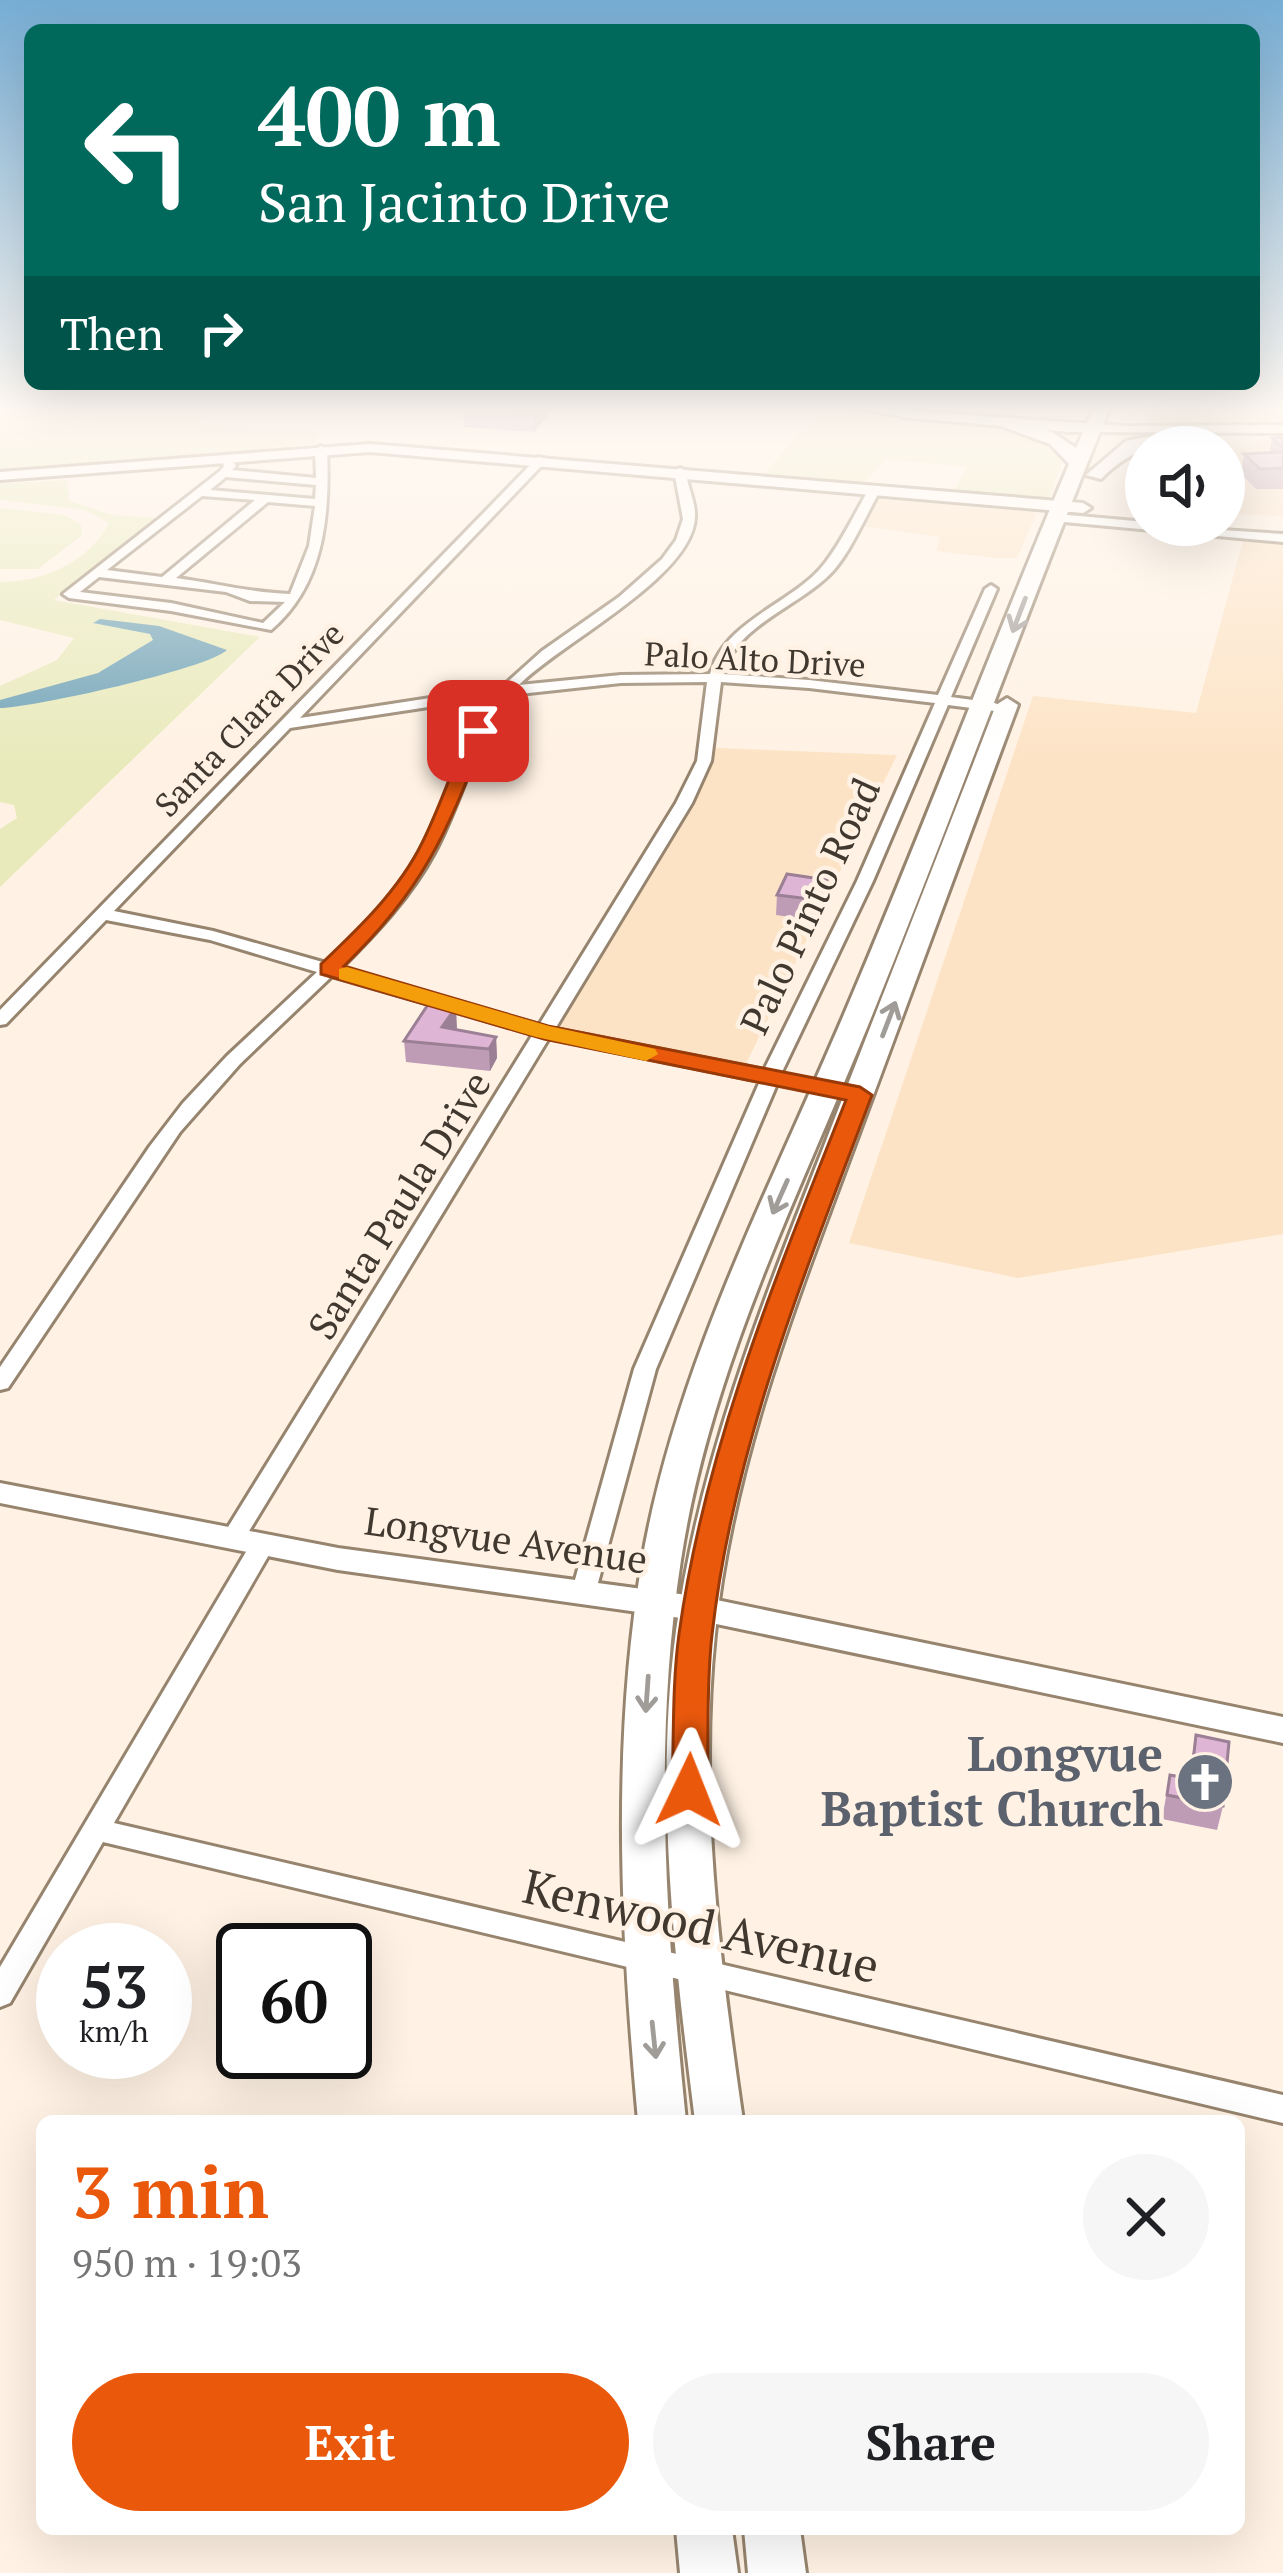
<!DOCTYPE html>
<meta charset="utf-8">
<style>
:root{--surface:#fff;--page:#f6f6f6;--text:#202124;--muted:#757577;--accent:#ea580c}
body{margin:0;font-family:"PT Serif",serif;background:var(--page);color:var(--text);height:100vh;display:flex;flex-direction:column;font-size:45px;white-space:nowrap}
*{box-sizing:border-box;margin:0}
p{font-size:39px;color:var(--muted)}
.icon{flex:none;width:66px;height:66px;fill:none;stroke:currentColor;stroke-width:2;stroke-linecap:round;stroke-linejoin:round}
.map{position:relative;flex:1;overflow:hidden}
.panel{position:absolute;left:36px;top:2115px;width:1209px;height:420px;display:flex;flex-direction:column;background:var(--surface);border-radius:18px;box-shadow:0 12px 48px #0002}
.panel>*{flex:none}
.hud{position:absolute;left:24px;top:24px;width:1236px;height:366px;border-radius:18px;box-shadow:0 12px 48px #0002;background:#00695c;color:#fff;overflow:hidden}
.fabs{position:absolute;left:1125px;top:426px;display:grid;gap:24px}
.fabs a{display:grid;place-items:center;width:120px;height:120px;border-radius:50%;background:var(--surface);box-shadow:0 12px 48px #0002;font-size:60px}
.speed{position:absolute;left:36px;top:1923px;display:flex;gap:24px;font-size:60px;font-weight:700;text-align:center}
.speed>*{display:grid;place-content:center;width:156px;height:156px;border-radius:50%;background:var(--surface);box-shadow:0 12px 48px #0002;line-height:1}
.speed small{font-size:30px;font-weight:400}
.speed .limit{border:6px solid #111;border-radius:18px;background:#fff;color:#111}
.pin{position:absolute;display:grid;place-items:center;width:102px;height:102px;color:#fff;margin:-51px;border-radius:24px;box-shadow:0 6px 18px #0006}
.me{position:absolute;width:132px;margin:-66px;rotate:2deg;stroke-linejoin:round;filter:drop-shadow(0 0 9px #0008)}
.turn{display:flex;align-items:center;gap:42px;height:252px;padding:0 36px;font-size:54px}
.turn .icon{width:156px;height:156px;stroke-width:2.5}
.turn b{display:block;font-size:84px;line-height:102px}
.then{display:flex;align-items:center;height:114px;padding:0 36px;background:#0003;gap:24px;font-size:45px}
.round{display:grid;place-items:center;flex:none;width:126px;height:126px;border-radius:63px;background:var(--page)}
.summary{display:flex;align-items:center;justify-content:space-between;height:204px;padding:0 36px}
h1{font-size:72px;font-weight:600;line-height:90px;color:var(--accent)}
.action{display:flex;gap:24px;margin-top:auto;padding:24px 36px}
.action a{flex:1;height:138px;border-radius:72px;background:var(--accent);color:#fff;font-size:48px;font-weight:600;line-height:138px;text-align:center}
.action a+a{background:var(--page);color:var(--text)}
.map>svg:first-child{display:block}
.built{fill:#fde3c5}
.green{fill:#e8eabb}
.water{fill:#6ea2b7}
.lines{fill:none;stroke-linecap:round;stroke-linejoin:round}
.street-casing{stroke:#96846e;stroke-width:6}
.secondary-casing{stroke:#96846e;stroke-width:6}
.primary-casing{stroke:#96846e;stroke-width:6}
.highway-casing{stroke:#96846e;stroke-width:6}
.street{fill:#fff;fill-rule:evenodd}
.secondary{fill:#fff;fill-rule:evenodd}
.primary{fill:#fff;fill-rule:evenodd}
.highway{fill:#fff;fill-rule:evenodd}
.wall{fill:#bf9cb6}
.shaded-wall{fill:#9b7f94}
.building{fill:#deb5d4;stroke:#9b7f94;stroke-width:3}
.oneway{stroke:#a09c98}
.route{fill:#ea580c;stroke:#983908;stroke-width:3}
.slow{fill:#f59e0b}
.labels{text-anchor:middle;stroke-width:9;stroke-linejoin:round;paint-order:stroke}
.far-street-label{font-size:33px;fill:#413930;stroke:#fff2e4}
.street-label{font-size:39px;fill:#413930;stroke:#fff2e4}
.near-worship-label{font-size:48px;font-weight:bold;fill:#5b616d;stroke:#fff2e4;text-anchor:end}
.near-street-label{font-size:48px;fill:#413930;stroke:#fff2e4}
</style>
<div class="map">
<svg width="1283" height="2573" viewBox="0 0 1283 2573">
<rect width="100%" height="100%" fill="#fff2e4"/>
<!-- built -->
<path class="built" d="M1283,440V516L1224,514V447H1167Z
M875,489L1041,504L1017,558H996L936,551L940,537L855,525Z
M1243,541L1283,544V1234L1018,1278L849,1243L1033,696L1196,713Z
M716,748L897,755L743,1070L559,1027Z"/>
<!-- green -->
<path class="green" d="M0,407H210L197,426L319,430L315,444L0,473Z
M823,407L1012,430L1053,444L1062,462L1049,500L952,493L967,467L886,459L863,485L763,475Z
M886,407H1077L1072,419L1060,423L960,417Z
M1151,407H1283V427L1157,426L1146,422Z
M67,480L70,501L112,515L157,518L54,600L260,637L0,887V829L17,818L14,805L0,802V686L57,660L74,638L0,620V582C43,582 88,563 109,523L86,510L0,500V483Z
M0,508L64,515L81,525L82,535L38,569H0Z"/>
<!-- water -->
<path class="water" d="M100,619L159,626L227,650C207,669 32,708 0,708V700L98,673L153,640L150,634L93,623Z"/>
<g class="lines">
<defs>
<path id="street" d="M321,446L327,449C330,516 324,585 271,630L171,611L69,598L63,594L220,471L224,466L221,456H229L236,466L232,470L316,478L315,449ZM226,477L316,485L315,499L210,490ZM202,496L255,500L162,577L107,570ZM268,502L315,506L309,546L290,594C251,593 215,583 176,578ZM99,577L226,592L250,601L285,602L263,623L171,603L80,592Z
M538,457L548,459L300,718L502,687L542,651L619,597L662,559L676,540L683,519L674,471L680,468L686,471C687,487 696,502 695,517C693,577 560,643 519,685L621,675L710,674C725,619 795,603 825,563C842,541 855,513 869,489L875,486L881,489C867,513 851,551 833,571C800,607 737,623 723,674L809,680L938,695L985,589L991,585L997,589L951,697L995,703L1002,707L995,711L948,705L873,881L781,1074L860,1089L869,1095L860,1101L777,1084L656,1369L595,1594L592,1600H574L571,1594L634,1369L760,1081L549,1038L240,1546H224L220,1540L533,1034L332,976L240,1064L180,1132L8,1388L0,1390V1367L150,1146L183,1103L227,1056L317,972L210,940L106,920L6,1024L0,1025V1010ZM707,682L697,761L676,803L539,1025L341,968C376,933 411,896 434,853C462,801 474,742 510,695L621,683ZM721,682L809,688L935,703L857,881L764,1070L555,1029L692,803L711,761ZM494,697C459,746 446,805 417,856C394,897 359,932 326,963L213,931L114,911L290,728Z
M1057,514L1146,522V525L1283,534V542L1053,521L1051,518Z
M262,1537L271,1540L274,1546L114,1823L1283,2095V2123L103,1842L10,2003L0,2007V1967L253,1540Z"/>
<path id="secondary" d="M852,407L1124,426L1283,425V433L1071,432L912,418Z
M370,444L1083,503L1091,508L1083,513L370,452L0,480V472Z
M0,1483L338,1548L702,1597L1283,1717V1743L702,1621L338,1570L0,1503Z"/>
<path id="primary" d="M1094,407H1110C1027,610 952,819 869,1023C797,1199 710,1370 681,1560C652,1747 667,1935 686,2121H638C621,1934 611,1746 642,1561C675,1371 764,1200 839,1026C919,840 990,650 1069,464L1050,444L993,423L1001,418L1052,432L1076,448Z
M1204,426L1213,431L1210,435C1165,444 1135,444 1101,479L1086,475L1126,441Z
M1007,698L1018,705C962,855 907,1005 851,1155C793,1311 732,1467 715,1634C698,1795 720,1961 743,2121H695C675,1961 654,1792 676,1631C699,1462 762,1304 824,1146C881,999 939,852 996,705Z
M676,2529H732L738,2573H680Z
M744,2529H800L806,2573H748Z"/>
<path id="highway" d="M869,407H902L916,413L907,418Z"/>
</defs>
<!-- street casing -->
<use href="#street" class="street-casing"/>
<!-- secondary casing -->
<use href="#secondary" class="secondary-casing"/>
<!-- primary casing -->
<use href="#primary" class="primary-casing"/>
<!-- highway casing -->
<use href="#highway" class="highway-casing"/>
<!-- street -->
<use href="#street" class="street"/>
<!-- secondary -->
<use href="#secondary" class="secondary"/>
<!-- primary -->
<use href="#primary" class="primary"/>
<!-- highway -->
<use href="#highway" class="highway"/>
</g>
<!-- wall -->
<path class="wall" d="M463,407H553V409L534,432L464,427Z
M1283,437V489H1256L1241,474L1244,454L1270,452L1272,438Z
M827,880L826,900L817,921L776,915L777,895Z
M456,1007V1029L496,1037L497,1058L490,1071L406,1062L404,1041Z
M1196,1735L1223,1806L1217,1830L1162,1819L1170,1775L1188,1778Z"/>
<!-- shaded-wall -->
<path class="shaded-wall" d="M538,407H553V409L534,432L533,412Z
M827,880L826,900L817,921L818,900Z
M456,1007L457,1028L446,1045L442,1027Z
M496,1037L497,1058L490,1071L489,1049Z"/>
<!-- building -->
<path class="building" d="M463,407H538L533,412Z
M1283,437V448L1272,438Z
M1283,452V468L1260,469L1244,454Z
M787,874L827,880L818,900L777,895Z
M429,1003L456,1007L442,1027L496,1037L489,1049L404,1041Z
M1196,1735L1229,1742L1223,1806L1167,1795L1170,1775L1191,1779Z"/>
<!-- one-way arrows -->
<defs><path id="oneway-shaft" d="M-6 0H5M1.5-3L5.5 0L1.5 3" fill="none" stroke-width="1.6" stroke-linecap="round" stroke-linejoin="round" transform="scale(3)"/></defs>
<g class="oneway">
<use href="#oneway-shaft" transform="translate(1019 615) rotate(111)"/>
<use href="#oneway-shaft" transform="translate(889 1019) rotate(-69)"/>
<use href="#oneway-shaft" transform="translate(780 1197) rotate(114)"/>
<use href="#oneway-shaft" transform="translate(647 1694) rotate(94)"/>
<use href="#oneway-shaft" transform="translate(654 2040) rotate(84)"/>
</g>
<!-- sky -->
<linearGradient id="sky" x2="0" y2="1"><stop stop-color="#77add4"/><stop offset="0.53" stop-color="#fff9f3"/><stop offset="1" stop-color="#fff9f3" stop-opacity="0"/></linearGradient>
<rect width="1283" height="767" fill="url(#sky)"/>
<!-- route -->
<path class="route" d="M478,725L487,731C446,833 425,888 344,966L548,1026L860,1087L872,1095C806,1271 733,1446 712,1635C706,1686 709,1739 707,1790L702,1800L689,1804L677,1800L672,1790C674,1739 672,1685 679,1634C705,1446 777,1274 846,1100L544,1039L321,974V964C358,929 399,890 422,843C440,807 453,768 468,731Z"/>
<!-- slow -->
<path class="slow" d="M347,967L549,1026L655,1049L658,1054L646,1061L536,1037L339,979V969Z"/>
<!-- icons -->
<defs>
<symbol id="church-disc" viewBox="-11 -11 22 22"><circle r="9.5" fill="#6b7280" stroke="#fff2e4"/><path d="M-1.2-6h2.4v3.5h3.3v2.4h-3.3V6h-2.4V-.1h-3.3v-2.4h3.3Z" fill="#fff"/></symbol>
</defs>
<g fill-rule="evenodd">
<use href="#church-disc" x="1172" y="1749" width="66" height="66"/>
</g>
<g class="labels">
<!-- far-street labels -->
<g class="far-street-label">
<text transform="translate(755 659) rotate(3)" y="12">Palo Alto Drive</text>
<text transform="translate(249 719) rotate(-46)" y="12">Santa Clara Drive</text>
</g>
<!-- street labels -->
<g class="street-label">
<text transform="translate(810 906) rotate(-65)" y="14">Palo Pinto Road</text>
<text transform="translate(399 1205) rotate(-58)" y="14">Santa Paula Drive</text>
<text transform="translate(506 1540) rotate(8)" y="14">Longvue Avenue</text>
</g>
<!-- near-worship labels -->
<g class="near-worship-label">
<text x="1163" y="1771">Longvue<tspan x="1163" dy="55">Baptist Church</tspan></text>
</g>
<!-- near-street labels -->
<g class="near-street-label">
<text transform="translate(701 1926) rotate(13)" y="17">Kenwood Avenue</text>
</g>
</g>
</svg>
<div class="fabs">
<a><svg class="icon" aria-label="sound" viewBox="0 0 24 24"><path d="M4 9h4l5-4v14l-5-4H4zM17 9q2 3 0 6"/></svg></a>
</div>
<div class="speed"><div>53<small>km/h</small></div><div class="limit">60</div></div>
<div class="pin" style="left:478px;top:731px;background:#d93025"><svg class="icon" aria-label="arrive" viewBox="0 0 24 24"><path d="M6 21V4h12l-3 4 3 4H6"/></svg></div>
<svg class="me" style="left:689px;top:1790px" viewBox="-20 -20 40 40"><path d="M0-17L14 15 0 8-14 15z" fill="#ea580c" stroke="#fff" stroke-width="4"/></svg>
<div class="hud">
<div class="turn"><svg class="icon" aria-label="left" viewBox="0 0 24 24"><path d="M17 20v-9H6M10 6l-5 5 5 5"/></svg><div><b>400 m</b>San Jacinto Drive</div></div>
<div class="then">Then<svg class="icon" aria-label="right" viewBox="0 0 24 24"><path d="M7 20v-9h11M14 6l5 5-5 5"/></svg></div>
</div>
<section class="panel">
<div class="summary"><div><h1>3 min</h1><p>950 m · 19:03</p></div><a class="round"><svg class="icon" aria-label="close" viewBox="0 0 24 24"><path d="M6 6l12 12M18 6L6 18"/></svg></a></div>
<div class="action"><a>Exit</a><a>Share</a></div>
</section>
</div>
